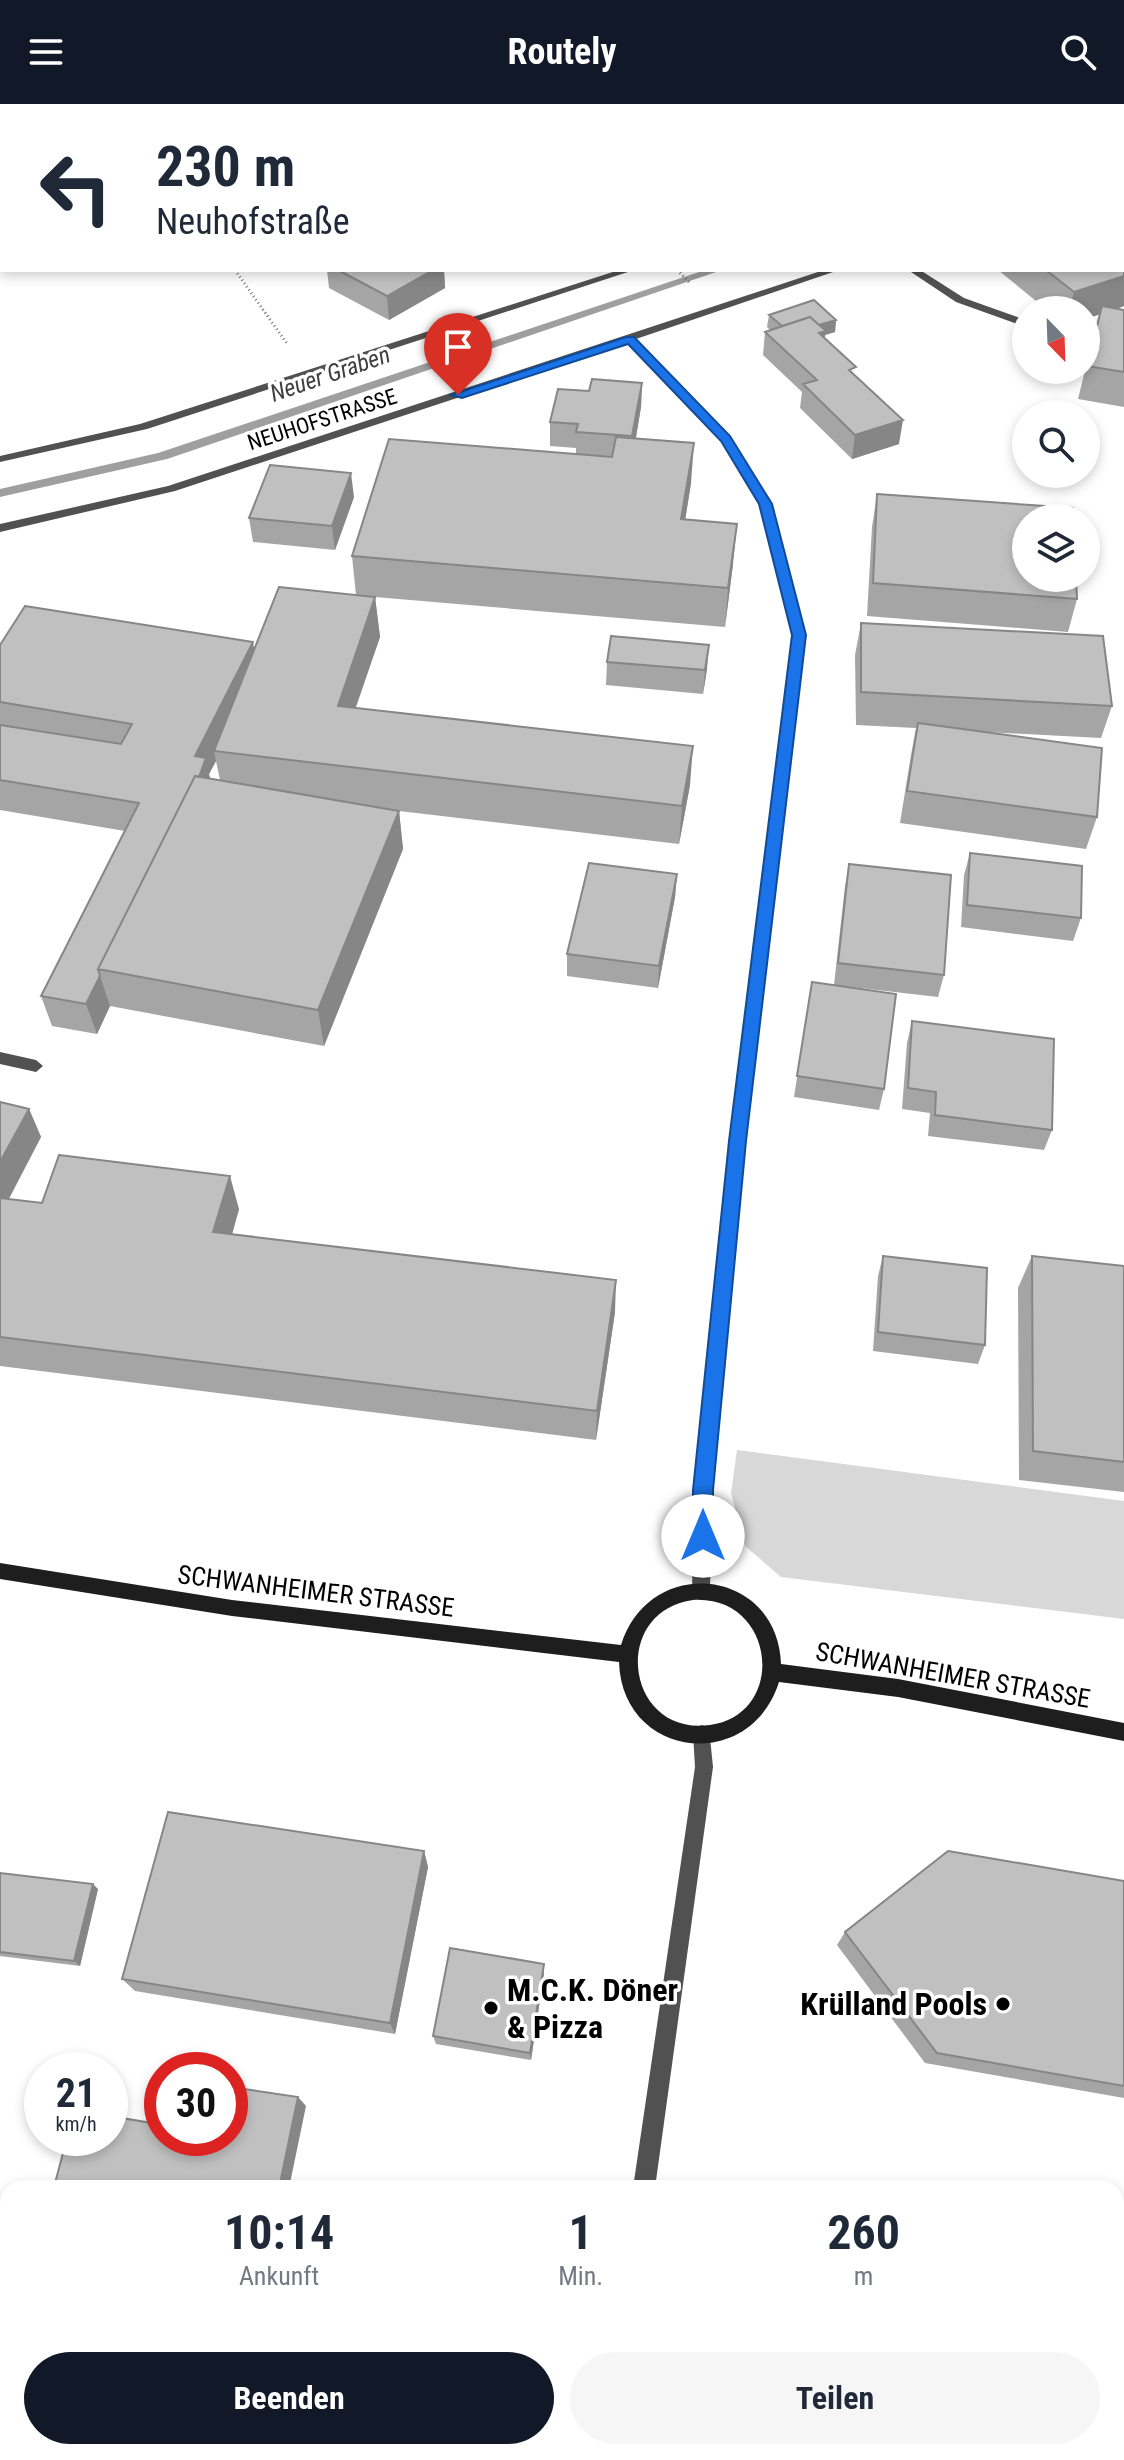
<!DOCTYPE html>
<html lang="de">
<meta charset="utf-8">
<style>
:root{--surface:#fff;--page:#f6f6f7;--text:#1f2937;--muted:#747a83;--accent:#111827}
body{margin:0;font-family:"Roboto Condensed",sans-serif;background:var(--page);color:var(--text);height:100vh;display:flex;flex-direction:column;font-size:30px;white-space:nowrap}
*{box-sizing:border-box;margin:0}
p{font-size:26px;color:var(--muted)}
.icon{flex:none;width:44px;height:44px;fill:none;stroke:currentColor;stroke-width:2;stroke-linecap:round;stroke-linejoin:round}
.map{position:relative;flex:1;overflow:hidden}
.sheet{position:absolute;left:0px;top:2076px;width:1124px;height:280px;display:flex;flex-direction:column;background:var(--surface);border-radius:24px 24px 0 0;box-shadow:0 4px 12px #0003}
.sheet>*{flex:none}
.hud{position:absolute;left:0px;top:0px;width:1124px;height:168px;box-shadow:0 4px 12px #0003;background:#fff;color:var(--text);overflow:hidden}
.needle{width:52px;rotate:157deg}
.fabs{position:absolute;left:1012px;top:192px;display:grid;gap:16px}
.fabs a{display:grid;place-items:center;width:88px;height:88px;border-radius:50%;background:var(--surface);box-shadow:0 4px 12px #0003;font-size:40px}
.speed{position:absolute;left:24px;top:1948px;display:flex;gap:16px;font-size:40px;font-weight:700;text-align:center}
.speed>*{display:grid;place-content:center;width:104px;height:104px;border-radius:50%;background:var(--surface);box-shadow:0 4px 12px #0003;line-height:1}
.speed small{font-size:20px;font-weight:400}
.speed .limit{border:12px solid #d22;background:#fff;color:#111}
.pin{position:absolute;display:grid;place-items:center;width:68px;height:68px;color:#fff;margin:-82px -34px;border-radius:50% 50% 50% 0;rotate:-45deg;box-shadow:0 0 8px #0007}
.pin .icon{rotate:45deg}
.me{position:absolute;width:88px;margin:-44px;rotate:0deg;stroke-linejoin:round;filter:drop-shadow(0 0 6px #0008)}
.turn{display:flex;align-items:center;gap:28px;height:168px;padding:0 24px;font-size:36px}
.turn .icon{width:104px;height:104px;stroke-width:2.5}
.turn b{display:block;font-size:56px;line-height:68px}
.eta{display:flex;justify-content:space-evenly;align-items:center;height:136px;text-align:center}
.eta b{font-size:48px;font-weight:700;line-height:56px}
.action{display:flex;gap:16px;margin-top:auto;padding:16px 24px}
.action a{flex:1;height:92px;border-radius:48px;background:var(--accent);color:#fff;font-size:32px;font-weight:700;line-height:92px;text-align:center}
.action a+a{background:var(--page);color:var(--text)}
header{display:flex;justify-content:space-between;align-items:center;height:104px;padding:0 24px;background:var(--accent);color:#fff;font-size:36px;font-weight:700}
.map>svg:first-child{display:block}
.green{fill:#d8d8d8}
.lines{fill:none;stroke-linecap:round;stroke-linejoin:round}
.stream{fill:#9f9f9f;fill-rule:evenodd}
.path{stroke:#737373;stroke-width:3;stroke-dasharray:1 3;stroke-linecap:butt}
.service{fill:#515151;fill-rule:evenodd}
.minor{fill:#515151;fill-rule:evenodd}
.secondary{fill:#1e1e1e;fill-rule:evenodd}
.wall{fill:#a5a5a5;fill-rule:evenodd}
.shaded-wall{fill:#868686}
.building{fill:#c0c0c0;stroke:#868686;stroke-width:2}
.route{fill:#1a73e8;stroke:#114b97;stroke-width:2}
.poi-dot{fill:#000;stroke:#fff;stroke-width:3}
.labels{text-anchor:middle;stroke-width:7;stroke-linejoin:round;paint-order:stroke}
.far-street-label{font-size:22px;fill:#000;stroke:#fff}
.far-water-label{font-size:24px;font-style:italic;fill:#404040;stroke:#fff}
.street-label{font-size:26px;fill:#000;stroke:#fff}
.near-poi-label{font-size:32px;font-weight:bold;fill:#000;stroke:#fff;text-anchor:start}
</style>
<header><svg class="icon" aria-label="menu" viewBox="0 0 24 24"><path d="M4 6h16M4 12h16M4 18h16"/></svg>Routely<svg class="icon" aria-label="search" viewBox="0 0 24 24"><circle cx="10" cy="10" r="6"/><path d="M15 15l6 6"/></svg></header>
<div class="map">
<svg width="1124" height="2356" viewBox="0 0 1124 2356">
<rect width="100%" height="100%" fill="#fff"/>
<!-- green -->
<path class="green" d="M737,1346L1124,1397V1515L781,1473L745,1442L731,1389Z"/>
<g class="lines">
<!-- stream -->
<path class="stream" d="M1122,26H1124L1122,33Z
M705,166H722L167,355L0,393V385L158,349Z"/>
<!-- path -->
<path class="path" d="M160,2L164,0
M235,166L288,241
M677,166L691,180"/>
<!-- service -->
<path class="service" d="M1124,1V7H1122V2H1119Z
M619,166H634L147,325L0,358V352L140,320Z
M908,166H920L964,194L1026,216V223L956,198Z
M0,948L36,956L43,962L36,968L0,960Z"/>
<!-- minor -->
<path class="minor" d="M1124,65V71L1122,72V66Z
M824,166H839L636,235L730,333L771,400L805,531L746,1037L712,1386L710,1488L707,1494L701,1496L695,1494L692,1488L694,1386L730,1037L793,531L759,400L721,337L627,238L175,387L0,428V420L168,382Z
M702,1621L709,1624L713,1663L655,2084H633L695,1663L693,1630L695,1624Z
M596,2348H618L617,2356H595Z"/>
<!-- secondary -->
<path class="secondary" d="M0,1459L232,1496L621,1541C650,1449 778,1464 781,1560L898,1575L1124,1619V1637L898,1593L779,1578C750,1670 622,1655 619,1558L232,1512L0,1475ZM693,1496C776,1491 788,1610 710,1621C626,1633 609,1508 693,1496Z"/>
</g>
<!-- wall -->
<path class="wall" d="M261,0H482L486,2H261Z
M1124,124V202L1117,205L1124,206V303L1078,295L1099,210L1086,215V206H1047L998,166H1122Z
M327,166H444L445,184L389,216L329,184Z
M769,211L836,216L835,228L825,231V234L855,271L899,340L852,355L800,304L802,288L763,251L765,228L770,226L767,223Z
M642,279L641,303L636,334L691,379L685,416L733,460L725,523L375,493L380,533L355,604L690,681L679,740L399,707L403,745L324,942L110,902L97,930L52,922L41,892L125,727L0,706V541L254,545L356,491L352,452L576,350V344L550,342V318L589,287ZM216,657L220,676L210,675L209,670Z
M877,390L1077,495L1068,528L867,512L872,423Z
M354,393L335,446L253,438L249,414Z
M861,519L1112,602L1101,634L986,628L1097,713L1086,745L900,719L911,651L916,624L856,621L855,551Z
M607,558L707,565L703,590L606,581Z
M970,749L1081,814L1073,837L961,823L964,771Z
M849,760L944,871L938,893L834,881L845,782Z
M677,770L675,793L658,884L567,872V850Z
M812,878L884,985L879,1006L794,993Z
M912,917L1052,1026L1044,1046L928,1032L930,1009L902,1005L907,939Z
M0,998L29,1005L41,1033L9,1095L42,1099L239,1105L232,1131L615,1208L596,1336L0,1262Z
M883,1152L985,1241L978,1260L873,1247L878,1172Z
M1032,1152L1124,1162V1388L1019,1376L1018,1184Z
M424,1747L428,1763L395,1930L135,1887L122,1875Z
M0,1769L98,1785L80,1862L0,1852Z
M1124,1777V1994L925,1959L837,1841L845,1828Z
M544,1869L531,1956L436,1940L433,1932Z
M871,2348H1116L1124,2356H870Z
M317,2353L332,2356H309Z"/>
<!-- shaded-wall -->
<path class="shaded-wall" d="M433,166H444L445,184L389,216L387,192Z
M1124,172V202L1086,215V206H1069L1074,188Z
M836,216L835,228L825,231L823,251L791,231Z
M642,279L641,303L632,356V332Z
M903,316L899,340L852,355L855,331Z
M694,339L691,379L679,455L681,415Z
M351,369L354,393L335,446L332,422Z
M737,420L733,460L725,523L728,484Z
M375,493L380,533L343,641L338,602Z
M253,538L259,571L214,647L216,657L209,670L213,686L103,866L195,652Z
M709,541L707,565L703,590L705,566Z
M693,642L690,681L679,740L682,702Z
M399,707L403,745L324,942L318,906Z
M677,770L675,793L658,884L659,862Z
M100,872L110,902L97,930L86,900Z
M29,1005L41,1033L0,1111V1058Z
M230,1072L239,1105L223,1161L213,1128Z
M616,1176L615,1208L596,1336L597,1307Z
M424,1747L428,1763L395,1930L390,1919Z
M93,1780L98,1785L80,1862L74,1857Z
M544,1860V1869L531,1956L530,1949Z
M298,1993L306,2002L289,2084H279Z"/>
<!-- building -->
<path class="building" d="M296,0H402L406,2H298H299Z
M431,0H482L486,2H435Z
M1122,122L1124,124V172L1074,188L1046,166H1122Z
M338,166H433L387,192Z
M814,196L836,216L819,221L810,213L782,222L769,211Z
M1102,202L1124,206V268L1087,262Z
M810,213L826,227L819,229L856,263L849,266L903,316L855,331L803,280L817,276L765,228Z
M592,275L642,279L632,332L576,328L578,320L550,318L558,285L589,287Z
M616,333L694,339L681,415L737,420L728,484L352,452L389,335L612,353Z
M270,361L351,369L332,422L249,414Z
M877,390L1073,404V414H1026V474H1076L1077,495L873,479Z
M279,483L375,493L338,602L693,642L682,702L214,647Z
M25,502L253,538L195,652L206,654L199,673L195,672L98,865L100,872L86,900L41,892L139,699L0,676V621L121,640L132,620L0,598V541Z
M861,519L1103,532L1112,602L861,588Z
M611,532L709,541L705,566L607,558Z
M918,619L1102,644L1097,713L907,687Z
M195,672L399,707L318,906L98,865Z
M970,749L1082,762L1081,814L967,801Z
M589,759L677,770L659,862L567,850Z
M849,760L951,771L944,871L838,859Z
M812,878L896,890L884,985L797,972Z
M912,917L1054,935L1052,1026L935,1011L936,988L908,984Z
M0,998L29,1005L0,1058Z
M59,1051L230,1072L213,1128L616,1176L597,1307L0,1233V1094L42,1099Z
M883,1152L987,1164L985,1241L878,1228Z
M1032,1152L1124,1162V1358L1033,1347Z
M168,1708L424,1747L390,1919L122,1875Z
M948,1747L1124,1777V1982L937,1949L845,1828Z
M0,1769L93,1780L74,1857L0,1848Z
M450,1844L544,1860L530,1949L433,1932Z
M162,1979V2034H230V1983L298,1993L279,2084L54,2083L67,2034H110V2012L152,2019Z
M1116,2148L1124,2150V2356H883L884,2348H1116Z"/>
<!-- route -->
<path class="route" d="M626,233H634L730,332L772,400L806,531L746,1037L713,1386V1432L710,1438L703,1441L696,1438L693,1432V1386L729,1037L792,531L759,400L721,337L628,240L462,294L451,291Z"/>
<!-- markers -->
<g class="poi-dot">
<circle cx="1003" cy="1900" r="8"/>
<circle cx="491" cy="1904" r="8"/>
</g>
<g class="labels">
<!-- far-street labels -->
<g class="far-street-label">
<text transform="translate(322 315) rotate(-18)" y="8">NEUHOFSTRASSE</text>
</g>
<!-- far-water labels -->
<g class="far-water-label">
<text transform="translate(330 270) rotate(-19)" y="8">Neuer Graben</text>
</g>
<!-- street labels -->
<g class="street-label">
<text transform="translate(316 1487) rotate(7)" y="9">SCHWANHEIMER STRASSE</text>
<text transform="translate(953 1571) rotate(10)" y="9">SCHWANHEIMER STRASSE</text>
</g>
<!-- near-poi labels -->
<g class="near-poi-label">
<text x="507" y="1897">M.C.K. Döner<tspan x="507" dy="37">&amp; Pizza</tspan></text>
<text x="987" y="1911" text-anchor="end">Krülland Pools</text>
</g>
</g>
</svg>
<div class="fabs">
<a><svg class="needle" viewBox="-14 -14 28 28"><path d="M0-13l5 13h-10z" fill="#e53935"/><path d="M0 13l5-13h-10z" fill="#747a83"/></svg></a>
<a><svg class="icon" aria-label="search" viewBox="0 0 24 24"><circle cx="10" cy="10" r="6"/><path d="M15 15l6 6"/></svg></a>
<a><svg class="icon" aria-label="layers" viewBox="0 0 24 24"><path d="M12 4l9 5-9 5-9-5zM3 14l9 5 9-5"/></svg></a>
</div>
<div class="speed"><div>21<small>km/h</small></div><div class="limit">30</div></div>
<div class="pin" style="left:458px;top:291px;background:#d93025"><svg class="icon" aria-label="arrive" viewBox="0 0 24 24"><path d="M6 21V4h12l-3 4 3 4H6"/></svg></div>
<svg class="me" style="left:703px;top:1432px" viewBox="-20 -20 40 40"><circle r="19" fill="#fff"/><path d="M0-13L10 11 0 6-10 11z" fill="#1a73e8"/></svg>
<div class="hud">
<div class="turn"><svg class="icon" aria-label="left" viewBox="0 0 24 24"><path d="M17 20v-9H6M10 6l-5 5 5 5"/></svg><div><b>230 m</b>Neuhofstraße</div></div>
</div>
<section class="sheet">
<div class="eta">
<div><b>10:14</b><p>Ankunft</p></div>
<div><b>1</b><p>Min.</p></div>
<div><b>260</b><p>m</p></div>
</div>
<div class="action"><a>Beenden</a><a>Teilen</a></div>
</section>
</div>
